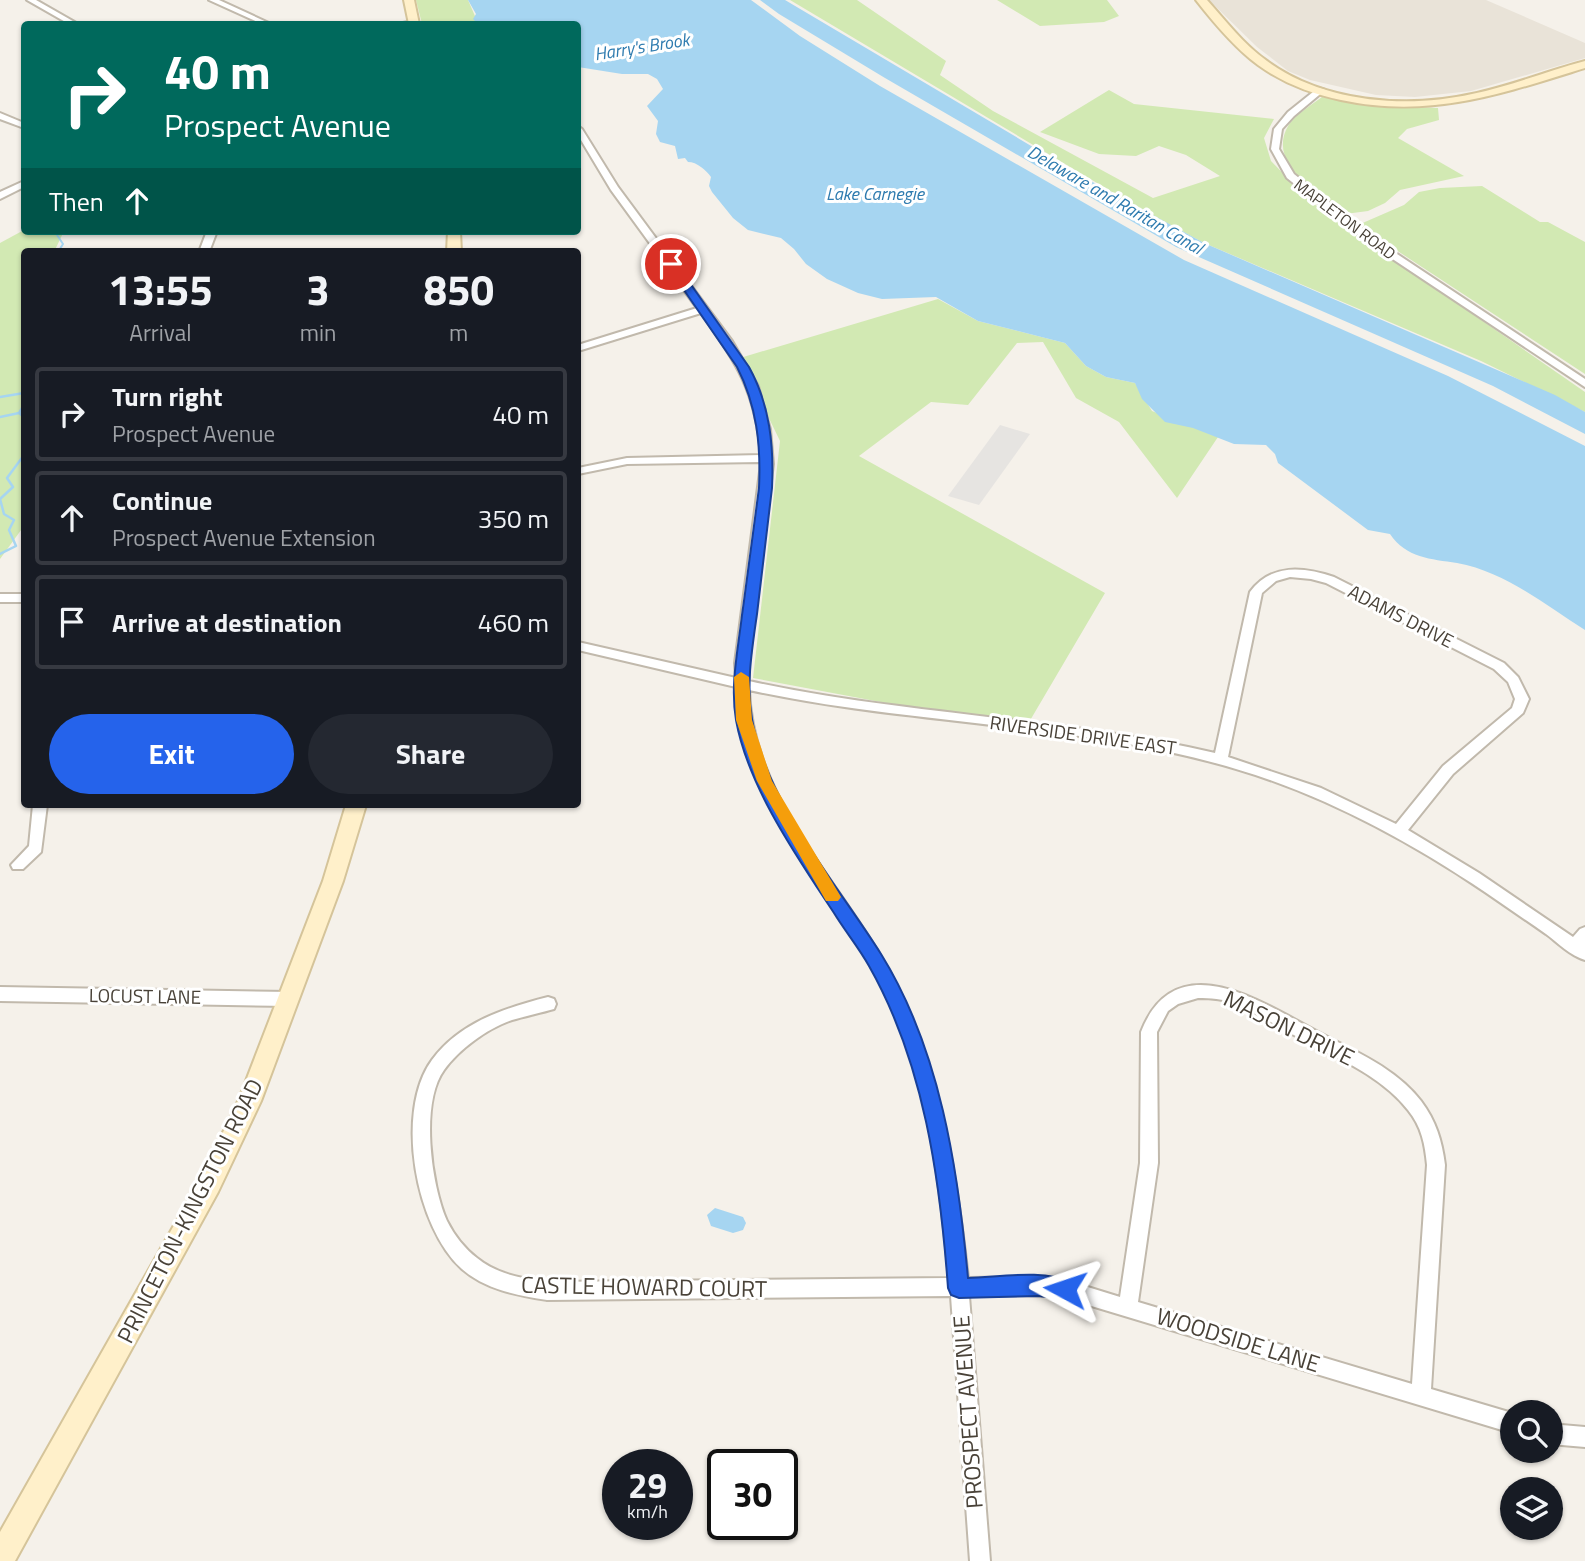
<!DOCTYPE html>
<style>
:root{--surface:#171b24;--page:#242831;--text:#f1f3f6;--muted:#9ea1a6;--line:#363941;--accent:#2563eb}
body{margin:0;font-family:"Titillium Web",sans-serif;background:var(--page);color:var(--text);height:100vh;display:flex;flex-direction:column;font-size:26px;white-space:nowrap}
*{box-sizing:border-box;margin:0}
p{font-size:23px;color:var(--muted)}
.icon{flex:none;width:38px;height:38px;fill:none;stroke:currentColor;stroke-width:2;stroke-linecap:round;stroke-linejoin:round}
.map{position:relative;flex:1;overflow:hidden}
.panel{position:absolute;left:21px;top:248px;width:560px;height:560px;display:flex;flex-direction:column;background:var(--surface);border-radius:7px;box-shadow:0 2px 5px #0004}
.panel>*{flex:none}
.banner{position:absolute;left:21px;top:21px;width:560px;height:214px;border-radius:7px;box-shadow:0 2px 5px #0004;background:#00695c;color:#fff;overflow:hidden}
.fabs{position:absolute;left:1500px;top:1400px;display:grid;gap:14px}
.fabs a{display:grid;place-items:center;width:63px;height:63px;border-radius:50%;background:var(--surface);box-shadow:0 2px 5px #0004;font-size:35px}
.speed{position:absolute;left:602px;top:1449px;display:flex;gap:14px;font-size:35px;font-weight:700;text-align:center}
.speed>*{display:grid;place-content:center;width:91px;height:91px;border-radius:50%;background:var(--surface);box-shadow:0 2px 5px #0004;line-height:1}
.speed small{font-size:18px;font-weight:400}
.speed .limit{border:4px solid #111;border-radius:10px;background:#fff;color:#111}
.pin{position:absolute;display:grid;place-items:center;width:60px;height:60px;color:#fff;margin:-30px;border:4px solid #fff;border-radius:50%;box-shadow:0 2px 7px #0007}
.me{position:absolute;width:77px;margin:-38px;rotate:275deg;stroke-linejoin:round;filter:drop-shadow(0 0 5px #0008)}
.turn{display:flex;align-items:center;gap:24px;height:147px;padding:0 28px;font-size:32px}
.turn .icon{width:91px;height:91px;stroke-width:2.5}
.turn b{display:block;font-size:49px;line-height:60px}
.then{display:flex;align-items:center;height:66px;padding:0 28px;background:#0003;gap:14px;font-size:26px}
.eta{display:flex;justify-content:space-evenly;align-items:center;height:119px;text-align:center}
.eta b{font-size:42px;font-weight:700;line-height:49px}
.primary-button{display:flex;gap:14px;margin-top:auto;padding:14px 28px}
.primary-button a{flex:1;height:80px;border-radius:42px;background:var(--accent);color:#fff;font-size:28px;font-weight:700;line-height:80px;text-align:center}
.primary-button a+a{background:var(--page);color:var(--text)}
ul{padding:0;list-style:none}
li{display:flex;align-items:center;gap:21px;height:94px;margin:0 14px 10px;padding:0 14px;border:4px solid var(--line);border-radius:7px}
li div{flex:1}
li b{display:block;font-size:26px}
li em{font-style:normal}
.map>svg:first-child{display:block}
.residential{fill:#e9e3d8}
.green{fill:#d2e9b3}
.parking{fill:#e6e4e1}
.water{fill:#a6d5f1}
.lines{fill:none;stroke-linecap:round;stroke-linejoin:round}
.stream-far1{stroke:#a6d5f1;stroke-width:2}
.stream{stroke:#a6d5f1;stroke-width:2.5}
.street-casing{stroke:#c1b9ac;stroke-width:4}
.secondary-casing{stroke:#d5c49a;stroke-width:4}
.street{fill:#fff;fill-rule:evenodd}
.secondary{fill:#fff0ca;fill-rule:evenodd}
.route{fill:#2563eb;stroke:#184099;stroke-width:2}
.slow{fill:#f59e0b}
.labels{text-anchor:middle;stroke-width:6;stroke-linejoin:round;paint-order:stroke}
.far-street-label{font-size:16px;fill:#494238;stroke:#fff}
.far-water-label{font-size:18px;font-style:italic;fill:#2e7baf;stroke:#fff}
.street-label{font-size:19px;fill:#494238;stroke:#fff}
.near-street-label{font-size:23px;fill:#494238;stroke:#fff}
</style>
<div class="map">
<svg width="1585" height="1561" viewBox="0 0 1585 1561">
<rect width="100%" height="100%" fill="#f5f1ea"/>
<!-- residential -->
<path class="residential" d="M1209,0H1486L1585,43V58L1471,91L1415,97L1376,95L1310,80L1288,71L1257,47Z"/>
<!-- green -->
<path class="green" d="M416,0H468L478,23L422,24Z
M790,0H857L946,61L940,75L993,111L1153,198L1220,176L1186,155L1159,146L1136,156L1099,154L1040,132L1109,90L1134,104L1274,119L1264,138L1271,161L1311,202L1585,392V412L1481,361L1204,243L1134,205Z
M997,0H1107L1119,16L1104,22L1040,26Z
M1322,97L1375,106L1438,108L1439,120L1407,129L1398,138L1464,176L1400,190L1385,203L1368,211L1345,214C1320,194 1266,165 1288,126C1294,115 1312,105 1322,97Z
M1482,186L1540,222H1548L1585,242V374L1358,225L1404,205L1419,192L1440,188Z
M24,230L64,231L54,252H24V526L0,559V243Z
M938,299L978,321L1065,343L1086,366L1106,377L1135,383L1152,411L1218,437L1177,498L1119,422L1076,398L1043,342L1017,343L968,405L931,402L859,456L1105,593L1025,729L753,678L780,441L740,358Z"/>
<!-- parking -->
<path class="parking" d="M1000,425L1030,434L979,505L948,496Z"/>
<!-- water -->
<path class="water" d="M468,0H751L800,36L880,86L1184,260L1448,376L1585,446V630C1543,604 1506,572 1457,563C1431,559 1406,558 1390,534L1368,530L1278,463L1275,454L1266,445L1234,444L1193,428L1165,422L1142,399L1135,383L1106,377L1086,366L1065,343L978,321L936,297L882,299L858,293L827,279L806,264L794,249L781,238L748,230L733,218L712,192L709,186L711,177C706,170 697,162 688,162L685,158L678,159L675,146L660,142L656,134L658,121L647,106L663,89L657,79L648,74H622L578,67V24H478L473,19L476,14Z
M760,0H785L1087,179L1204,243L1555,395L1585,412V434L1493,386L1176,247L885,78L779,14Z
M715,1208L743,1217L746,1223L743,1230L733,1233L711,1226L707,1215Z"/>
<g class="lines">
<!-- stream-far1 -->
<path class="stream-far1" d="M58,252L63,244L57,235L62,231"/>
<!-- stream -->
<path class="stream" d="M0,397L24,393
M24,405L19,413L24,417
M0,417L19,413
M0,554L16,546L9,530L14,520L4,514L0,499L13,487L7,478L24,455"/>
<defs>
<path id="street" d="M27,0H36L78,24H69Z
M209,0H219L271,24H262Z
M414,21H417V24H397Z
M1318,88L1325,90L1294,116L1282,129L1279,149L1294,174L1376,240L1585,379V387L1370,244L1287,178L1271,149L1274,129L1288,112Z
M0,113L24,123V128L0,119Z
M578,126L582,129L618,187L732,341L758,386L770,429L773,464L749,663V681C903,715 1062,717 1215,753L1250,592C1271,563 1304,567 1334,577L1504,663L1518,677L1529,699L1523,713L1453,774L1408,830L1479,873L1573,937L1580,929L1585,927V960C1571,956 1558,943 1546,934C1526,920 1505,906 1485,892C1418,847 1346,807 1270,780C1103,721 921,728 749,690C753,805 849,889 897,986C942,1077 957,1178 968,1278L1038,1277L1065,1280L1120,1297L1140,1163L1141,1032C1176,942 1264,1004 1320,1033C1355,1051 1397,1069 1421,1101C1436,1121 1442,1141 1445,1165L1431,1389L1512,1413V1433L1065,1298L1038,1295L969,1296L990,1561H970L951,1296L547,1300C517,1295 486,1290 462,1269C416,1228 394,1112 432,1060C460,1022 505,1008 548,997L554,999L556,1004L554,1009C540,1013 526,1016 512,1020C488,1028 459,1049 444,1070C420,1103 431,1185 447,1221C454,1235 465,1249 477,1258C498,1275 522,1278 547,1282L949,1278C940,1180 928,1079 883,989C834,890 739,805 736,687L578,650V642L736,678L735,663L761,464V462L627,464L578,474V468L627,458L761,455C756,393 737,362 701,313L578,351V345L697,308L611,190L578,135ZM1290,577L1311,579L1326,583L1494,669L1508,682L1515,699L1512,708L1443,766L1396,824L1321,788L1228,757L1262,593L1276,581ZM1198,998C1210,998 1223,999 1235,1003C1255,1011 1273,1024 1292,1034C1331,1055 1380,1074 1408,1110C1422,1127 1425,1145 1427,1165L1412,1384L1138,1302L1158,1163L1157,1032L1168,1011L1178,1004Z
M24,181V187L0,199V192Z
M207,231H217L209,252H199Z
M0,594H24V602H0Z
M33,805H47L41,852L23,869H13L11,865L29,846Z
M0,987L290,992L296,994L298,999L296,1004L290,1006L0,1001Z
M1550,1424L1585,1427V1447L1550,1444Z"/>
<path id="secondary" d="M404,0H414L419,24H409Z
M1196,0H1207C1226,21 1243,44 1267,61C1323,102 1405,109 1472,94C1511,86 1547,71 1585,61V68C1501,94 1430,119 1341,100C1312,94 1283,83 1258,65C1235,48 1214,23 1196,0Z
M448,231H460L461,252H447Z
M346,805H366L343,881L261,1101L218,1192L15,1561H0V1532L202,1176L239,1099L323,881Z"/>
</defs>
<!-- street casing -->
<use href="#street" class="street-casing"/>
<!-- secondary casing -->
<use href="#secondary" class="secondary-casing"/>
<!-- street -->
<use href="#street" class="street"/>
<!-- secondary -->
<use href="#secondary" class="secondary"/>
</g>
<!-- route -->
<path class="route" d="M667,262H675L749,367C770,405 774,446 772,488C767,530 762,572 757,614C752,649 746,684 752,719C766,802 837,884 881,954C940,1049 958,1168 968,1278C1001,1277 1042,1269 1072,1282L1075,1289L1072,1296L1065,1299L1038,1296L959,1298L951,1295L948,1288C940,1178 924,1063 869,966C859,948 845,931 834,913C797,857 748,787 736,720C730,685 738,650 742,615C748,573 753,531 759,488C761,446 757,406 737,367L666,264Z"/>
<!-- slow -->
<path class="slow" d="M741,672L749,677L752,720L772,781L838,892L841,897L838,901H826L757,781L736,720L734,677Z"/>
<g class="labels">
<!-- far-street labels -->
<g class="far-street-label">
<text transform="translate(1345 219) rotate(37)" y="6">MAPLETON ROAD</text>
</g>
<!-- far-water labels -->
<g class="far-water-label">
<text transform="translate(642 47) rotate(-9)" y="6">Harry's Brook</text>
<text x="875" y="200">Lake Carnegie</text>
<text transform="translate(1115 200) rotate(30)" y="6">Delaware and Raritan Canal</text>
</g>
<!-- street labels -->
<g class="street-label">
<text transform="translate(1401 616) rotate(27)" y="7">ADAMS DRIVE</text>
<text transform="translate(1083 735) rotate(8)" y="7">RIVERSIDE DRIVE EAST</text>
<text transform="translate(145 996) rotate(1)" y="7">LOCUST LANE</text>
</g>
<!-- near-street labels -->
<g class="near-street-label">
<text transform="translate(1289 1028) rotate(26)" y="8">MASON DRIVE</text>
<text transform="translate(190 1211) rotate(-63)" y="8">PRINCETON-KINGSTON ROAD</text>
<text transform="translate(644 1287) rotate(1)" y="8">CASTLE HOWARD COURT</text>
<text transform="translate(1238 1340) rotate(17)" y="8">WOODSIDE LANE</text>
<text transform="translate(968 1412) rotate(-94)" y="8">PROSPECT AVENUE</text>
</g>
</g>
</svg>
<div class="fabs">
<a><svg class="icon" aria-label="search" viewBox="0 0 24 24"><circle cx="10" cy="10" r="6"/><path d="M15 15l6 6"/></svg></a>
<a><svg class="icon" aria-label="layers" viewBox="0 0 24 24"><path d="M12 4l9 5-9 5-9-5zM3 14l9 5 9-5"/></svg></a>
</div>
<div class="speed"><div>29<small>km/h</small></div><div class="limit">30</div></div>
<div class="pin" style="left:671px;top:264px;background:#d93025"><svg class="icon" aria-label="arrive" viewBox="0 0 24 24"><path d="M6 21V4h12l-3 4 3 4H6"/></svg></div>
<svg class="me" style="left:1065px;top:1289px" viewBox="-20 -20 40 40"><path d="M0-17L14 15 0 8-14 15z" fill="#2563eb" stroke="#fff" stroke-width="4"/></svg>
<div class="banner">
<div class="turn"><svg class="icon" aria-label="right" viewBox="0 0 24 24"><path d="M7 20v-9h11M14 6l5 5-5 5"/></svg><div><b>40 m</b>Prospect Avenue</div></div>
<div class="then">Then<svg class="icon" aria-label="ahead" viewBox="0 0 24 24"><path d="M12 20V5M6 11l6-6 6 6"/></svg></div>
</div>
<section class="panel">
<div class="eta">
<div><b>13:55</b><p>Arrival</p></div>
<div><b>3</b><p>min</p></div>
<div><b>850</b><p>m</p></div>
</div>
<ul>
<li><svg class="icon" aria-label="right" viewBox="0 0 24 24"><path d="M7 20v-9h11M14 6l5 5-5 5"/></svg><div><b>Turn right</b><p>Prospect Avenue</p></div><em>40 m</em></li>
<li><svg class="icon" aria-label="ahead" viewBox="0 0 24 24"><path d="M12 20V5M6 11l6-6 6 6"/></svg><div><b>Continue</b><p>Prospect Avenue Extension</p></div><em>350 m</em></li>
<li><svg class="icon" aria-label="arrive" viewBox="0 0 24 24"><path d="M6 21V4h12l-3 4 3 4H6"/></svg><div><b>Arrive at destination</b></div><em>460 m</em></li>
</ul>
<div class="primary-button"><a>Exit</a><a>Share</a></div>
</section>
</div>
